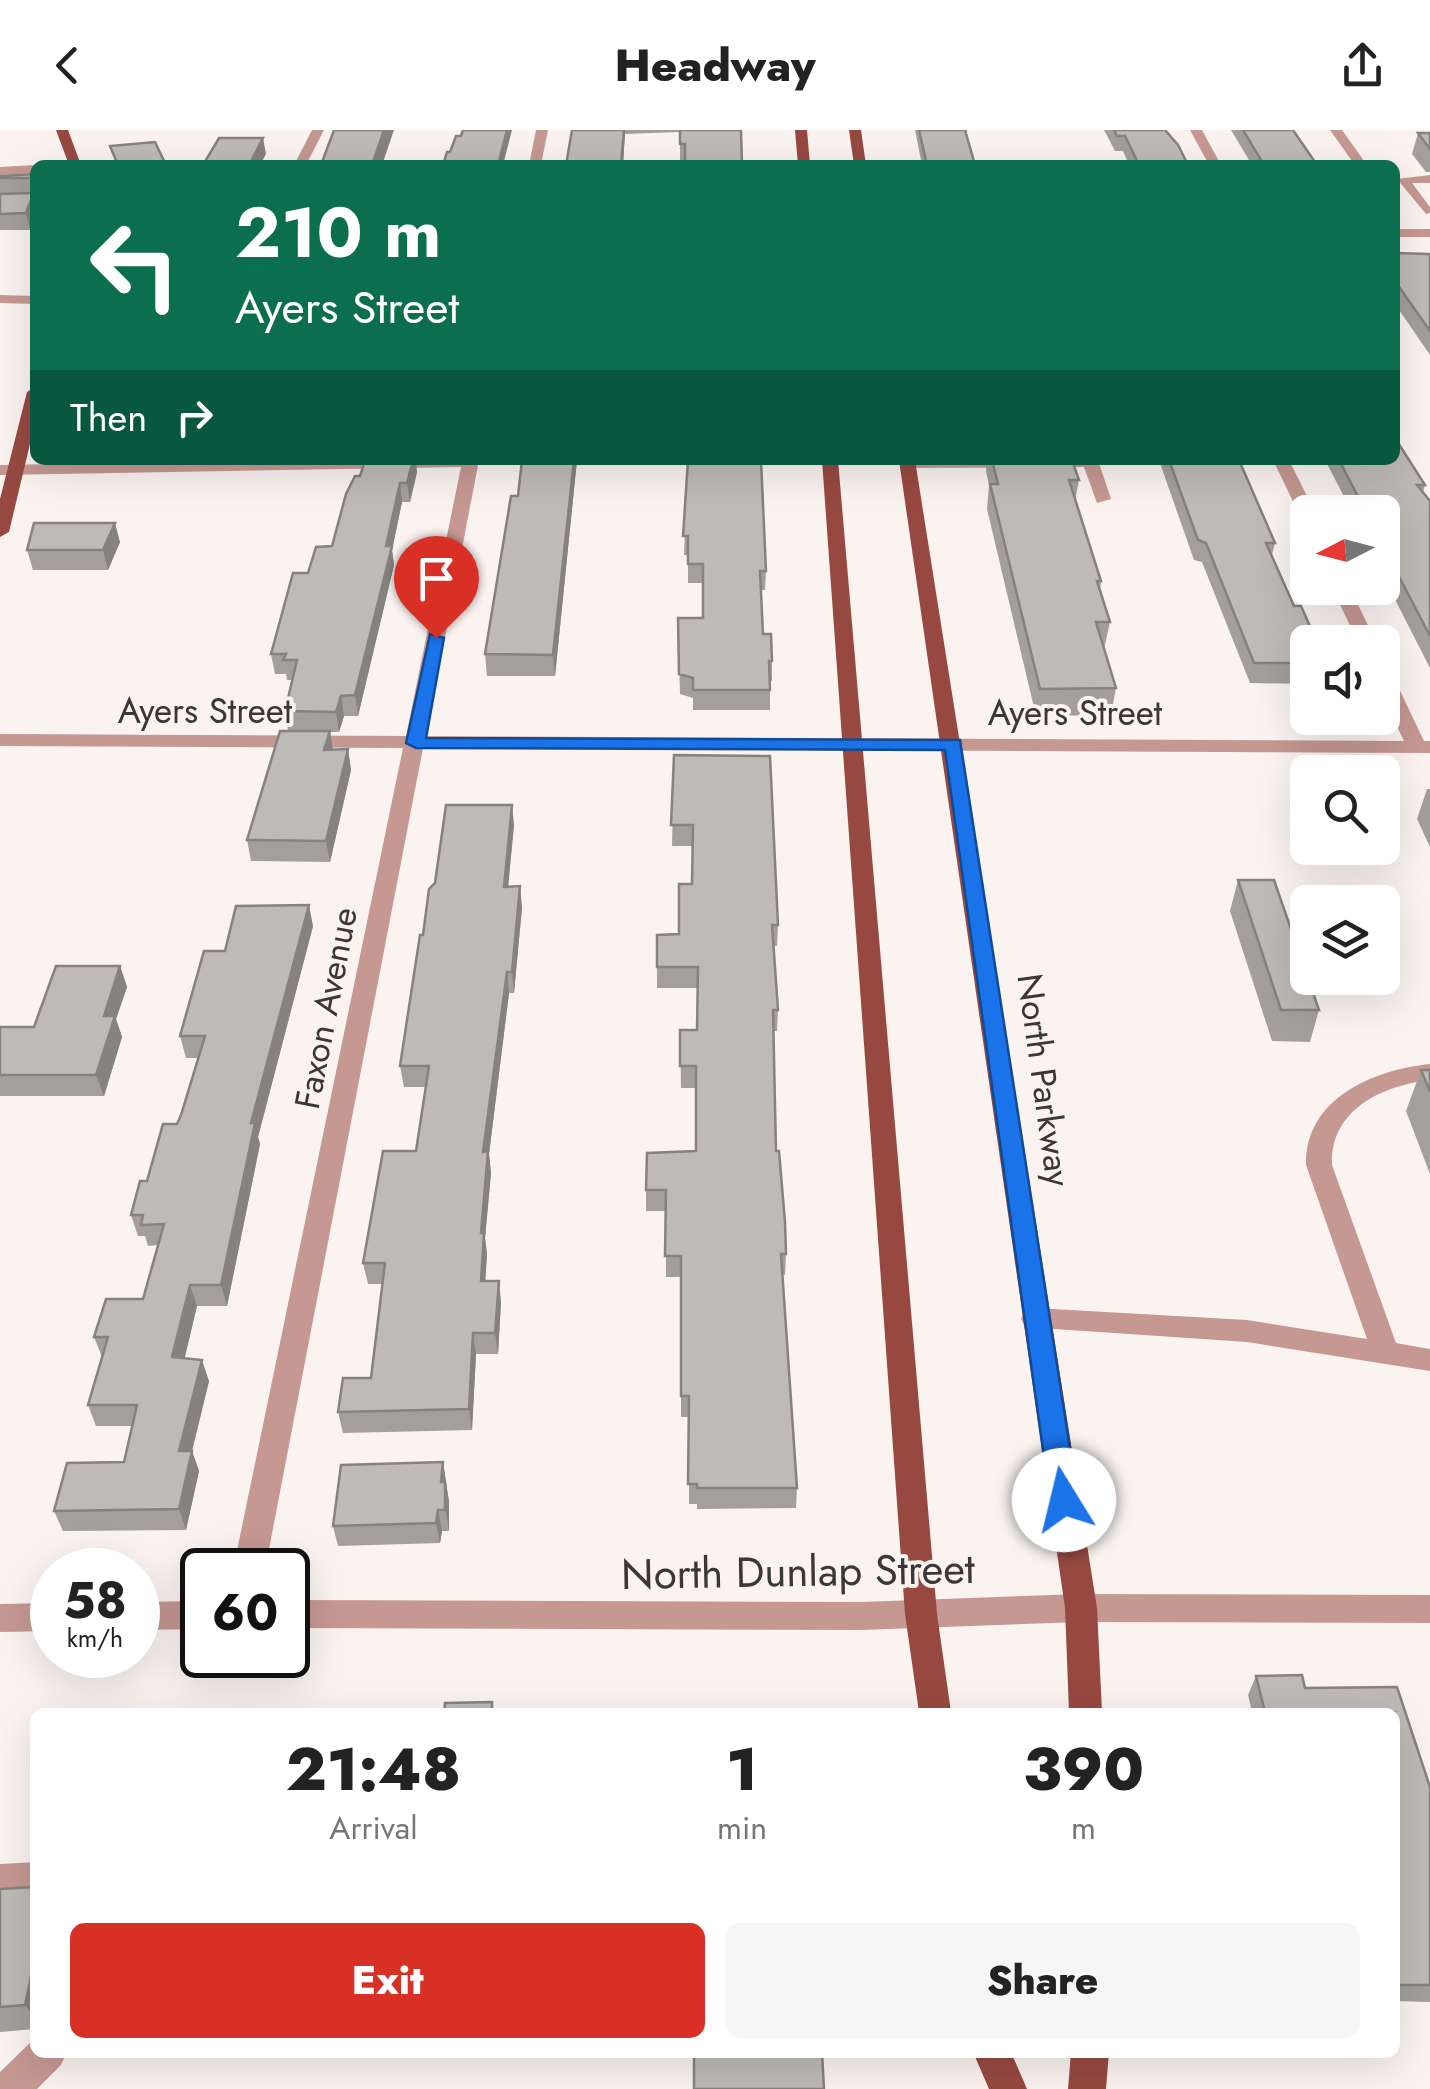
<!DOCTYPE html>
<style>
:root{--surface:#fff;--page:#f6f6f6;--text:#222;--muted:#767676;--accent:#d93025}
body{margin:0;font-family:Jost,sans-serif;background:var(--page);color:var(--text);height:100vh;display:flex;flex-direction:column;font-size:38px;white-space:nowrap}
*{box-sizing:border-box;margin:0}
p{font-size:32px;color:var(--muted)}
.icon{flex:none;width:55px;height:55px;fill:none;stroke:currentColor;stroke-width:2;stroke-linecap:round;stroke-linejoin:round}
.map{position:relative;flex:1;overflow:hidden}
.drawer{position:absolute;left:30px;top:1578px;width:1370px;height:350px;display:flex;flex-direction:column;background:var(--surface);border-radius:15px;box-shadow:0 10px 40px #0002}
.drawer>*{flex:none}
.banner{position:absolute;left:30px;top:30px;width:1370px;height:305px;border-radius:15px;box-shadow:0 10px 40px #0002;background:#0b6e4f;color:#fff;overflow:hidden}
.needle{width:65px;rotate:264deg}
.buttons{position:absolute;left:1290px;top:365px;display:grid;gap:20px}
.buttons a{display:grid;place-items:center;width:110px;height:110px;border-radius:15px;background:var(--surface);box-shadow:0 10px 40px #0002;font-size:50px}
.speed{position:absolute;left:30px;top:1418px;display:flex;gap:20px;font-size:50px;font-weight:700;text-align:center}
.speed>*{display:grid;place-content:center;width:130px;height:130px;border-radius:50%;background:var(--surface);box-shadow:0 10px 40px #0002;line-height:1}
.speed small{font-size:25px;font-weight:400}
.speed .limit{border:5px solid #111;border-radius:15px;background:#fff;color:#111}
.pin{position:absolute;display:grid;place-items:center;width:85px;height:85px;color:#fff;margin:-102px -42px;border-radius:50% 50% 50% 0;rotate:-45deg;box-shadow:0 0 10px #0007}
.pin .icon{rotate:45deg}
.me{position:absolute;width:110px;margin:-55px;rotate:351deg;stroke-linejoin:round;filter:drop-shadow(0 0 8px #0008)}
.turn{display:flex;align-items:center;gap:35px;height:210px;padding:0 40px;font-size:45px}
.turn .icon{width:130px;height:130px;stroke-width:2.5}
.turn b{display:block;font-size:70px;line-height:85px}
.then{display:flex;align-items:center;height:95px;padding:0 40px;background:#0003;gap:20px;font-size:38px}
.eta{display:flex;justify-content:space-evenly;align-items:center;height:170px;text-align:center}
.eta b{font-size:60px;font-weight:800;line-height:70px}
.cta{display:flex;gap:20px;margin-top:auto;padding:20px 40px}
.cta a{flex:1;height:115px;border-radius:15px;background:var(--accent);color:#fff;font-size:40px;font-weight:800;line-height:115px;text-align:center}
.cta a+a{background:var(--page);color:var(--text)}
header{display:flex;justify-content:space-between;align-items:center;height:130px;padding:0 40px;background:var(--surface);font-size:45px;font-weight:800}
.map>svg:first-child{display:block}
.lines{fill:none;stroke-linecap:round;stroke-linejoin:round}
.minor{fill:#c69892;fill-rule:evenodd}
.major{fill:#974941;fill-rule:evenodd}
.wall{fill:#a3a09c}
.shaded-wall{fill:#85827f}
.building{fill:#bebab5;stroke:#85827f;stroke-width:2.5}
.route{fill:#1a73e8;stroke:#114b97;stroke-width:2.5}
.labels{text-anchor:middle;stroke-width:8;stroke-linejoin:round;paint-order:stroke}
.street-label{font-size:35px;fill:#3a3836;stroke:#faf3f0}
.near-street-label{font-size:42px;fill:#3a3836;stroke:#faf3f0}
</style>
<header><svg class="icon" aria-label="back" viewBox="0 0 24 24"><path d="M15 5l-7 7 7 7"/></svg>Headway<svg class="icon" aria-label="share" viewBox="0 0 24 24"><path d="M12 15V3M7 8l5-5 5 5M5 13v7h14v-7"/></svg></header>
<div class="map">
<svg width="1430" height="1959" viewBox="0 0 1430 1959">
<rect width="100%" height="100%" fill="#faf3f0"/>
<g class="lines">
<!-- minor -->
<path class="minor" d="M312,0H324L306,35H294Z
M536,0H548L541,35H529Z
M1190,0H1202L1221,35H1209Z
M1330,0H1342L1367,35H1355Z
M35,35V43L0,45V37Z
M1430,45V53H1412L1430,77V83L1426,84L1397,49Z
M1395,99H1430V107H1395Z
M0,165L35,166V174L0,173Z
M302,330H479L426,606L1404,611L1382,565V538L1392,544L1424,611H1430V623L423,618L265,1440H233L403,618L0,616V604L406,606L461,337L0,345V335Z
M902,330H1098L1111,369L1097,373L1084,337L908,338L902,336Z
M1273,330H1289L1315,382H1308V391L1300,386Z
M1332,458H1350L1376,512H1358Z
M1430,934V950C1381,956 1330,980 1332,1035L1396,1213L1430,1219V1241L1247,1212L1025,1197L1021,1189L1025,1181L1035,1178L1247,1190L1367,1209L1306,1035C1305,969 1372,940 1430,934Z
M1081,1464L1430,1465V1493L1081,1492L861,1500L288,1498V1470L861,1472Z
M202,1471V1499L138,1500V1472Z
M52,1473V1501L0,1502V1474Z
M35,1732V1768L0,1770V1734Z
M35,1908V1922H67L61,1935L37,1959H0V1942Z"/>
<!-- major -->
<path class="major" d="M56,0H68L81,35H69Z
M795,0H807L810,35H798Z
M849,0H861L866,35H854Z
M35,257V293L9,402L0,407V369L27,262Z
M822,330H838L937,1484L951,1582H919L905,1484Z
M899,330H915L1097,1478L1102,1582H1069L1065,1478Z
M973,1922H1011L1027,1959H989Z
M1071,1922H1109L1106,1959H1068Z"/>
</g>
<!-- wall -->
<path class="wall" d="M572,0H741L685,31H680V2L625,4L623,35H566Z
M915,0H967L966,5L975,35H922Z
M1104,0H1165L1188,35H1129L1123,21H1115Z
M1231,0H1293L1317,35H1252Z
M1418,3H1430V42H1426L1412,24Z
M35,44L30,100H0V46Z
M1395,123L1430,125V225L1395,174Z
M577,330L555,546H487L485,524L518,366Z
M688,330L766,441L765,460H761L763,504L772,531V551H770V580H693V568L680,564L678,488H703V453H688V425H684Z
M987,330H1072L1079,350L1075,371L1101,451L1100,460L1110,492L1104,519L1116,558L1111,585L1036,586L987,379L989,355L986,341Z
M1162,330H1239L1275,413L1272,425L1294,476L1313,503L1311,512H1308V554L1250,553L1202,432L1194,430L1161,336Z
M1325,330H1395L1425,355L1423,362L1430,371V538L1382,444V382H1352Z
M417,342L410,372H402L392,420L394,435L358,586H344L339,602H330L333,620L348,619L351,640L330,732L251,731L247,710L288,601L285,581L292,550H287L286,544H275L271,524L308,443L332,416L346,364Z
M120,412L108,440H33L27,420Z
M674,625L778,795L777,816H773L778,880L777,901H774L776,1021L786,1124L785,1145H782L797,1358L796,1378L697,1379V1374H689V1287H681V1147H666V1081H646V1060L696,1021V958H681L680,900H697L698,858H657V837L679,804L692,754L693,716H672Z
M1427,659H1430V717L1417,689Z
M514,695L508,757L522,777L514,863H509L489,1024L491,1043L485,1108L487,1124L485,1151L501,1172L498,1224H476L472,1300L343,1303L338,1282L371,1248L383,1154H368L363,1133L416,1021L426,957H404L400,936L423,805Z
M1238,750L1319,880L1310,912L1272,911L1230,781Z
M313,796L258,1007L260,1014L227,1176H197L184,1228L209,1251L192,1321L199,1341L186,1400L63,1401L54,1381L124,1332L132,1296H96L88,1275L102,1227L94,1207L143,1169L158,1115L148,1116L145,1106H138L131,1085L147,1051L181,985L198,928H186L180,906L225,821Z
M120,836L127,857L116,889L122,907L104,966H0V897H34Z
M1421,940H1430V1044L1406,981Z
M443,1332L449,1372V1401H442L440,1413L338,1416L333,1396Z
M1302,1545L1305,1558L1397,1557L1430,1657V1872L1395,1871V1582H1252L1248,1565L1256,1546Z
M35,1757V1899L0,1902V1759Z"/>
<!-- shaded-wall -->
<path class="shaded-wall" d="M384,0H394L382,35H372Z
M507,0H512L503,35H498Z
M624,0H625L623,35H621Z
M263,8L266,24L260,35H249Z
M35,60V87L30,100L26,83Z
M413,330H416L417,342L410,372L407,353Z
M574,330H577L555,546L553,525Z
M400,353L402,372L392,420L394,435L358,586L355,565Z
M115,393L120,412L108,440L103,420Z
M341,566L344,586L339,602L336,582Z
M330,601L333,621L324,620Z
M348,619L351,640L330,732L326,711Z
M512,675L514,695L506,778L504,757Z
M520,756L522,777L514,863L512,842Z
M309,775L313,796L258,1007L260,1014L227,1176L221,1155L251,993Z
M120,836L127,857L116,889L122,907L104,966L96,945L104,886Z
M507,842L509,863L489,1024L491,1043L485,1108L487,1124L484,1172L481,1151L483,1022Z
M499,1151L501,1172L498,1224L495,1203Z
M190,1155L197,1176L180,1248L172,1227Z
M473,1203L476,1224L472,1300L469,1279Z
M202,1230L209,1251L187,1341L179,1321Z
M192,1321L199,1341L186,1400L179,1379Z
M443,1332L449,1372V1401L441,1352Z
M438,1380L442,1401L440,1413L436,1393Z
M35,1826V1888L25,1875Z"/>
<!-- building -->
<path class="building" d="M334,0H384L372,35H321Z
M463,0H507L498,35H443L447,22H450L456,6H461Z
M572,0H624L621,35H566Z
M680,0H741L742,35H685V14H680Z
M919,0H965L975,35H927Z
M1114,0H1165L1178,15L1188,35H1139L1125,6H1117Z
M1243,0H1293L1317,35H1264Z
M1418,3H1430V19Z
M219,8H263L249,35H203Z
M155,12L166,35H118L110,16Z
M35,44V60L26,83L0,84V64L31,63L34,48H0V46Z
M1395,123L1429,124L1430,125V201L1395,151Z
M1395,308L1425,355H1417L1430,371V506L1382,414V382H1366L1339,330H1395Z
M365,330H413L407,353H400L386,416H392L355,565L341,566L336,582L285,581L297,530H283L286,524H271L293,443H308L316,417L332,416L346,364L355,346H360Z
M522,330H574L553,525L485,524L511,366H518Z
M688,330H761L766,441H760L763,504H771L772,531H769L770,560H693V548L679,544L678,488H703V434H688V406H683Z
M992,330H1072L1079,350H1069L1101,451H1097L1110,492H1096L1116,558L1040,559L990,354H998Z
M1169,330H1239L1275,413H1266L1294,476H1301L1313,503H1302L1308,516V533H1254L1206,413L1198,410Z
M34,393H115L103,420H27Z
M280,601H330L324,620L348,619L326,711L247,710Z
M674,625L770,626L778,795H772L778,880H773L776,1021H779L785,1092L786,1124H781L797,1358H697V1354H688L689,1266H681V1126H665L666,1060H646L647,1023L696,1021V936H680V900H697L698,837H657V805L679,804V754H692L693,695H671Z
M446,675H512L504,757L520,756L512,842H507L483,1022L488,1021L481,1103H484L481,1151H499L495,1203H473L469,1279L338,1282L343,1248H371L385,1133H363L383,1021H416L429,936H400L420,805H423L429,759L435,753Z
M1238,750H1274L1319,880H1281Z
M309,775L251,993H255L221,1155H190L172,1227L202,1230L179,1321H192L179,1379L54,1381L67,1333L124,1332L137,1275H88L108,1207H94L106,1169H143L164,1094L141,1095L143,1085H131L140,1051H147L163,994H177L181,985L205,906H180L204,821H225L236,776Z
M56,836H120L104,886H115L96,945H0V897H34Z
M1421,940H1430V962Z
M443,1332L441,1352H445V1380H438L436,1393L333,1396L341,1335Z
M1302,1545L1305,1558L1397,1557L1430,1657V1855H1395V1582H1265L1256,1546Z
M492,1572V1582H444L445,1573Z
M298,1581L420,1582H298Z
M35,1757V1826L25,1875L0,1877V1759Z
M694,1922H822L824,1959H694Z"/>
<!-- route -->
<path class="route" d="M430,504L444,508L426,608L960,610L1078,1370L1074,1378L1064,1381L1054,1378L1050,1370L945,620L416,618L406,613Z"/>
<g class="labels">
<!-- street labels -->
<g class="street-label">
<text x="205" y="593">Ayers Street</text>
<text x="1075" y="595">Ayers Street</text>
<text transform="translate(326 878) rotate(-79)" y="12">Faxon Avenue</text>
<text transform="translate(1044 950) rotate(82)" y="12">North Parkway</text>
</g>
<!-- near-street labels -->
<g class="near-street-label">
<text transform="translate(798 1441) rotate(-1)" y="15">North Dunlap Street</text>
</g>
</g>
</svg>
<div class="buttons">
<a><svg class="needle" viewBox="-14 -14 28 28"><path d="M0-13l5 13h-10z" fill="#e53935"/><path d="M0 13l5-13h-10z" fill="#767676"/></svg></a>
<a><svg class="icon" aria-label="sound" viewBox="0 0 24 24"><path d="M4 9h4l5-4v14l-5-4H4zM17 9q2 3 0 6"/></svg></a>
<a><svg class="icon" aria-label="search" viewBox="0 0 24 24"><circle cx="10" cy="10" r="6"/><path d="M15 15l6 6"/></svg></a>
<a><svg class="icon" aria-label="layers" viewBox="0 0 24 24"><path d="M12 4l9 5-9 5-9-5zM3 14l9 5 9-5"/></svg></a>
</div>
<div class="speed"><div>58<small>km/h</small></div><div class="limit">60</div></div>
<div class="pin" style="left:436px;top:508px;background:#d93025"><svg class="icon" aria-label="arrive" viewBox="0 0 24 24"><path d="M6 21V4h12l-3 4 3 4H6"/></svg></div>
<svg class="me" style="left:1064px;top:1370px" viewBox="-20 -20 40 40"><circle r="19" fill="#fff"/><path d="M0-13L10 11 0 6-10 11z" fill="#1a73e8"/></svg>
<div class="banner">
<div class="turn"><svg class="icon" aria-label="left" viewBox="0 0 24 24"><path d="M17 20v-9H6M10 6l-5 5 5 5"/></svg><div><b>210 m</b>Ayers Street</div></div>
<div class="then">Then<svg class="icon" aria-label="right" viewBox="0 0 24 24"><path d="M7 20v-9h11M14 6l5 5-5 5"/></svg></div>
</div>
<section class="drawer">
<div class="eta">
<div><b>21:48</b><p>Arrival</p></div>
<div><b>1</b><p>min</p></div>
<div><b>390</b><p>m</p></div>
</div>
<div class="cta"><a>Exit</a><a>Share</a></div>
</section>
</div>
